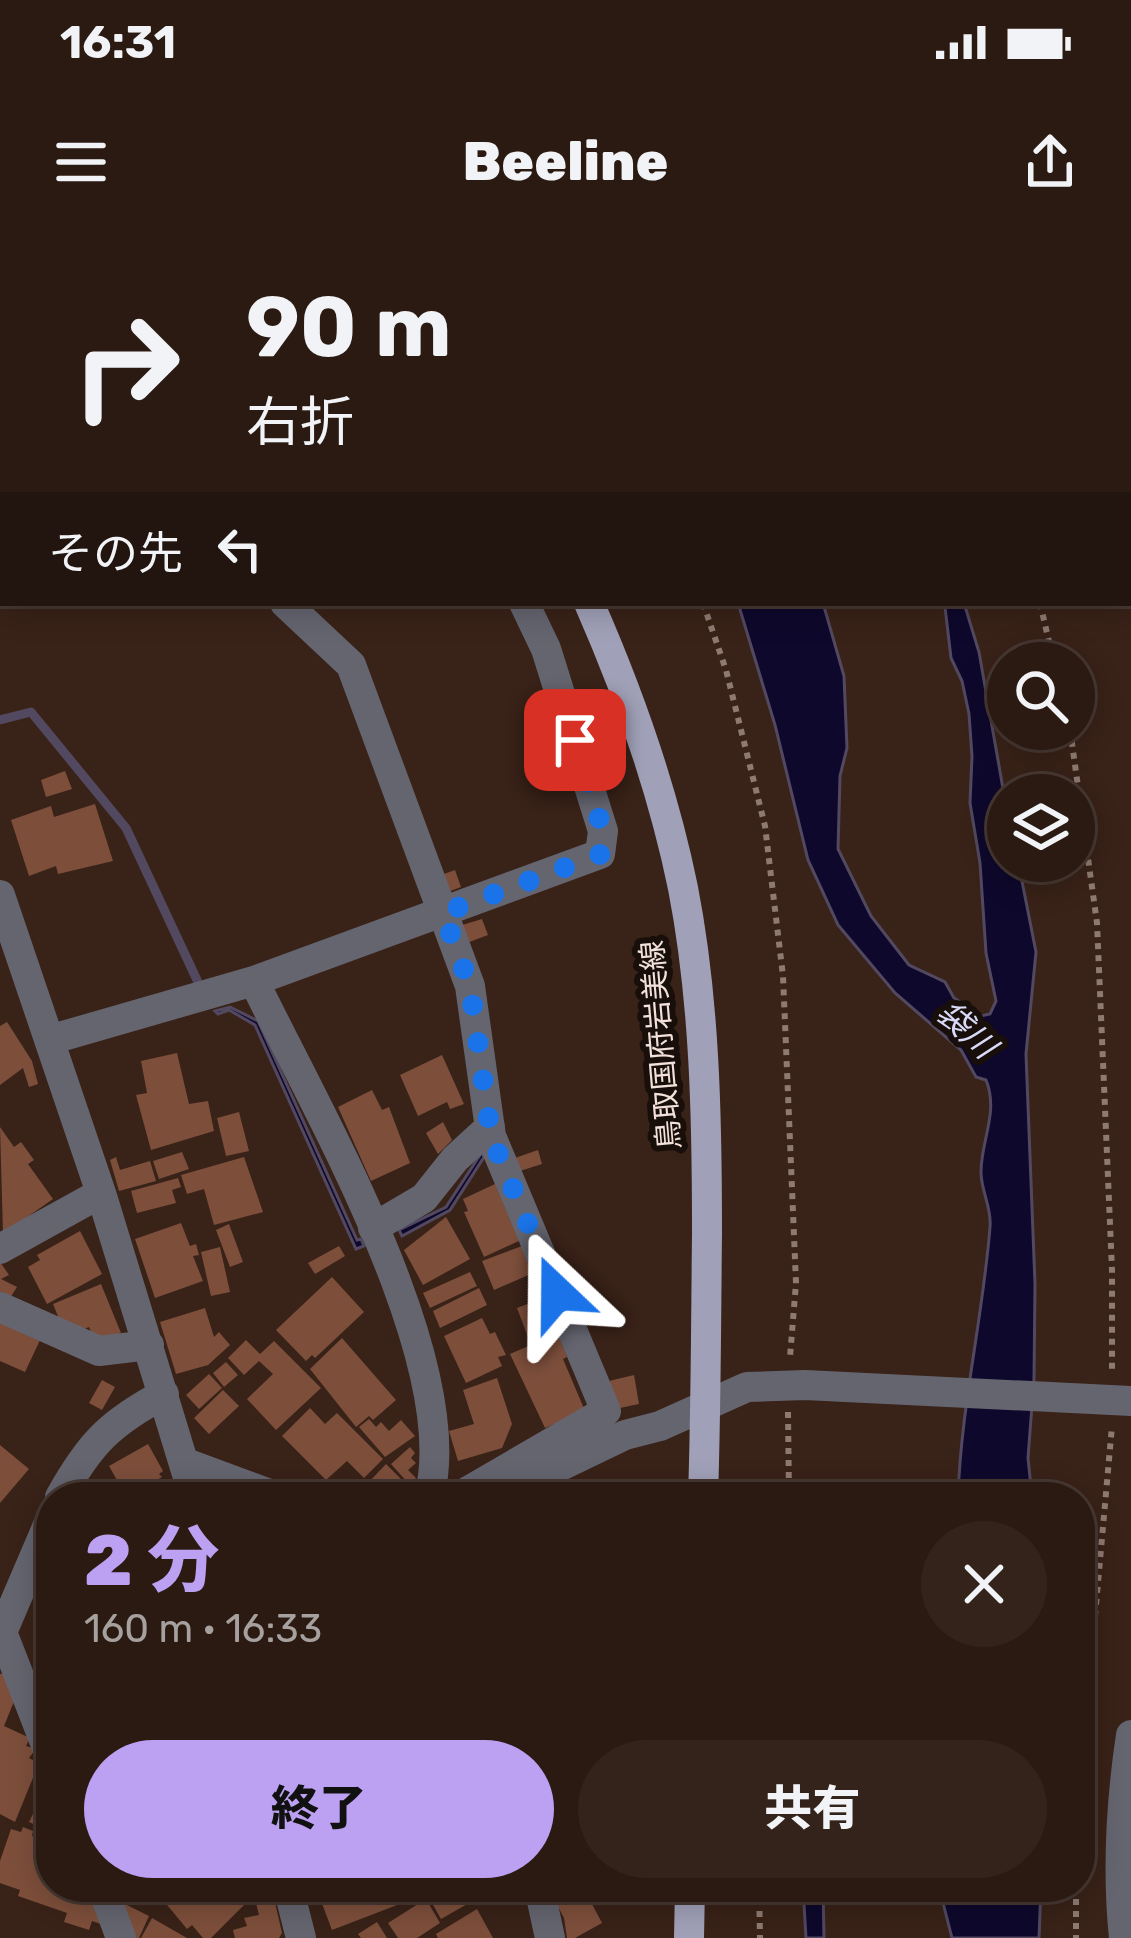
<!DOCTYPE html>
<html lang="ja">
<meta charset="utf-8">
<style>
:root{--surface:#2b1a12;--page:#33231b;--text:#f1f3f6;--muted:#a6a19f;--line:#473832;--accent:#bca0f2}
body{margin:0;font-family:Rubik,"Noto Sans JP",sans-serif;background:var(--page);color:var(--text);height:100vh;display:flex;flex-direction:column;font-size:45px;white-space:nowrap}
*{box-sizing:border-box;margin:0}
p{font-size:39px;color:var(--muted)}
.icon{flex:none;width:66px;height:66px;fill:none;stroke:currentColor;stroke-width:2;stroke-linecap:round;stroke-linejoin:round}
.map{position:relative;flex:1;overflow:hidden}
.details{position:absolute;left:36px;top:1242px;width:1059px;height:420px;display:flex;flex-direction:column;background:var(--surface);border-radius:48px;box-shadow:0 6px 30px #0003,0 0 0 3px var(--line)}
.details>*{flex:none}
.banner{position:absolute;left:0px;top:0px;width:1131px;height:366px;box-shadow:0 6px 30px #0003,0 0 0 3px var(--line);background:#2b1a12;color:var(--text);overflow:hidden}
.controls{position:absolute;left:987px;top:402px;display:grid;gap:24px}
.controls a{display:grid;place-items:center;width:108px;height:108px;border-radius:50%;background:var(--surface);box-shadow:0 6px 30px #0003,0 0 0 3px var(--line);font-size:60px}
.pin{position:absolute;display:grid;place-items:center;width:102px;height:102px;color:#fff;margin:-51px;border-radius:24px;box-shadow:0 6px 18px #0006}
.me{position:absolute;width:132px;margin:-66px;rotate:337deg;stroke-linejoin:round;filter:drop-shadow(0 0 9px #0008)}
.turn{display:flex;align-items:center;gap:42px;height:252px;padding:0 48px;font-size:54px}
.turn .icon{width:156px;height:156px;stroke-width:2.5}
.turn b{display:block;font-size:84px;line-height:102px}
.then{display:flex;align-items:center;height:114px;padding:0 48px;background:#0003;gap:24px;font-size:45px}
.round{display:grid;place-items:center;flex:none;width:126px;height:126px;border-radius:63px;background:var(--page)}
.summary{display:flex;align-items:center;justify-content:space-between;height:204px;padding:0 48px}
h1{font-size:72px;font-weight:800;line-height:90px;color:var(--accent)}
.button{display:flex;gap:24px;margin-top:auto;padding:24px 48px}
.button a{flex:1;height:138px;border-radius:72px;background:var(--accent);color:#111;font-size:48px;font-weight:800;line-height:138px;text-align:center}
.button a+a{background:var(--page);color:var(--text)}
.status{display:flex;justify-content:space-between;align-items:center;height:84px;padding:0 60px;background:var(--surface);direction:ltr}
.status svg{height:33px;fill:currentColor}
header{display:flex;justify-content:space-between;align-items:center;height:156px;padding:0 48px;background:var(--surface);font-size:54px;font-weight:800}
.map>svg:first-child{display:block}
.water{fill:#0e082c;stroke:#524960;stroke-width:3}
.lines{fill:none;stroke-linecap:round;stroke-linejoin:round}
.stream{stroke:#524960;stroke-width:9}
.building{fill:#7d4f3b}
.path{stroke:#8e7a71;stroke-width:6;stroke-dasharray:6 6;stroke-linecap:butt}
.minor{stroke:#656570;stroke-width:30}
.major{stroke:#a0a1b8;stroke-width:30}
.route{stroke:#1a73e8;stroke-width:21;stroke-dasharray:0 37.8}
.labels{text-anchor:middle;stroke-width:12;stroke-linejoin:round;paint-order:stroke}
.street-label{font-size:30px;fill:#f2e2db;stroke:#190f0a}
.water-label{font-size:33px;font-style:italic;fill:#d9daf7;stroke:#190f0a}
</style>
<div class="status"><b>16:31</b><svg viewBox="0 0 49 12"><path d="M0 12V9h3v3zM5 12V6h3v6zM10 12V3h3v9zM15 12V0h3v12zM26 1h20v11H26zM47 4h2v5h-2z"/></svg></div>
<header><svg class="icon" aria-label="menu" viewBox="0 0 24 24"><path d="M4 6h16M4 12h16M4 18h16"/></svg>Beeline<svg class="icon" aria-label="share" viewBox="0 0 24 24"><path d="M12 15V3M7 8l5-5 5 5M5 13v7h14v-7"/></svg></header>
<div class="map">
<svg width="1131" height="1698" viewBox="0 0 1131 1698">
<rect width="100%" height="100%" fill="#392218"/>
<!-- water -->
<path class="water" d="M738,363H823L844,436L847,508L840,536L838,609L871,676L909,725L945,742L954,758L981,776L990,774L996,761L986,713L980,623L970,563L972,516L969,474L962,441L951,418L945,367L946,363H964L979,412L1008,577V621H1018L1036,712L1026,814L1035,1044L1034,1139L1028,1218L1032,1257H958C961,1166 983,1077 990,987C992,968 981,951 981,932C981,900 999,872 986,840L976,837L961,810L895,753L838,685L808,620L775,485Z
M230,767L258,781L357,1000L361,999L364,1006L356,1009L255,785L229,770L218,774L215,771Z
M482,912L484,917L450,970L402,996L399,990L446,967Z
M803,1647H823L824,1698H806Z
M939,1647H1041L1039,1698H952Z"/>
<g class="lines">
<!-- stream -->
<path class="stream" d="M285,3V0
M0,480L31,472L126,588L197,740"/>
</g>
<!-- building -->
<path class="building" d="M65,531L72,549L46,557L41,540Z
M95,564L113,621L58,634L56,626L29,636L11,580L51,566L54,577Z
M455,630L461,647L448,652L441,635Z
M482,679L488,695L464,704L459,686Z
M7,782L32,821L38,844L29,847L23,828L0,845V786Z
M177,813L189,864L208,861L214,891L151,910L136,855L147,853L141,821Z
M442,815L464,864L450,869L447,862L418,876L400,835Z
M372,850L382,870L389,867L410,923L371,941L338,867Z
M239,872L249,911L226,916L217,878Z
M443,882L452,900L438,914L426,893Z
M0,887L14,907L21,902L34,920L28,924L53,959L3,994Z
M538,910L542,924L520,931L515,918Z
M182,912L189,929L159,939L153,921Z
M116,917L120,930L150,921L156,941L119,951L110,920Z
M244,917L263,972L214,985L204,949L187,954L181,935Z
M178,938L181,947L172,950L176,963L137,973L131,951Z
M495,944L519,1001L484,1017L464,972L468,971L463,959Z
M446,977L470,1019L423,1045L404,1010Z
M181,983L190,1006L196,1004L199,1015L193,1016L203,1041L155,1058L135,999Z
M229,984L243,1022L230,1027L216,990Z
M80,991L102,1034L47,1064L28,1027L40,1020L37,1015Z
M339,1006L345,1016L315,1034L308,1023Z
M522,1006L533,1033L494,1050L482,1021Z
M220,1007L230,1052L211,1056L201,1012Z
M0,1022L9,1035L1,1039L17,1047L7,1063L0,1060Z
M470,1032L477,1046L430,1068L423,1053Z
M332,1037L364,1072L315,1118L312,1115L306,1121L276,1090Z
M101,1044L121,1093L96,1104L89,1087L74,1093L64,1091L53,1064Z
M479,1048L487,1065L440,1088L433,1071Z
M543,1058L554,1089L529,1100L517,1068Z
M205,1068L214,1097L219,1092L230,1105L208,1125L176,1134L160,1082Z
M482,1078L490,1094L495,1092L506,1115L498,1117L502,1126L466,1143L444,1096Z
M0,1082L41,1098L25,1132L0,1121Z
M558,1093L567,1117L563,1119L585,1171L545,1188L510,1114Z
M342,1098L396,1160L373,1180L369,1176L356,1187L310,1129Z
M246,1100L260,1114L274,1101L321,1148L276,1190L247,1159L273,1134L259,1121L244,1135L228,1118Z
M226,1122L238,1135L224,1147L213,1133Z
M209,1134L222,1148L199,1169L186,1155Z
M634,1135L639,1164L615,1169L609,1141Z
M497,1138L512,1184L502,1208L458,1221L449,1191L474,1184L463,1150Z
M102,1140L115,1147L102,1170L89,1163Z
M223,1150L239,1166L209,1194L194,1178Z
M310,1168L325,1184L337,1173L383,1219L364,1238L347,1221L326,1240L282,1196Z
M369,1179L376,1187L381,1182L389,1191L401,1180L415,1196L385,1217L359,1187Z
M148,1204L163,1231L159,1234L162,1237L127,1257L123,1252L116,1256L110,1246L118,1242L109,1226Z
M0,1205L29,1229L0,1263Z
M410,1207L415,1213L411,1218L416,1223L408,1230L416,1238L409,1244L391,1224Z
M386,1224L411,1249L403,1257H382L368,1243Z
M5,1433L15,1459L4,1486L30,1498L26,1506L36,1509L29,1518L39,1523L15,1582L0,1574V1434Z
M39,1562L51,1568V1592L29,1582Z
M23,1587L33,1591L32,1596L51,1603V1647H87L101,1684L92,1681L89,1690L64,1682L67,1673L18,1656L20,1650L0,1643V1621L11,1589L21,1592Z
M178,1647H230L244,1665L211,1698H203L192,1685L187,1689L163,1660Z
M334,1647H414L418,1657L332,1690L318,1653Z
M423,1647H473L478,1658L441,1679Z
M554,1647H583L602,1683L575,1698H567L564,1678L553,1657L557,1654Z
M274,1658L282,1693L279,1698H235L233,1690L247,1686L244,1678L259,1675L256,1663Z
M426,1659L440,1683L417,1698H398L388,1683Z
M121,1662L149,1676L139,1698H133Z
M477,1669L493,1698H438L436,1694Z
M152,1678L187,1698H141Z
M377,1682L387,1698H361L358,1694Z"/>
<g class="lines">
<!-- path -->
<path class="path" d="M500,0L502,3
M885,0L886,3
M703,363L726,430L765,586L783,736L796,1043L790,1117
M1040,363L1054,423
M1070,489L1097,683L1112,1030V1131
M788,1172L789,1257
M1080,1544L1112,1186
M759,1647L760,1698
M1076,1647V1698"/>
<!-- minor -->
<path class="minor" d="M315,0L316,3
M0,61L3,67
M285,363L351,425L470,746L491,896L606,1171L458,1257
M0,655L101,953L194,1257
M254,741C314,866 465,1122 429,1257
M49,800L254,741L600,614L603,591L546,409L524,363
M373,988L424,958L455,919L490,887
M0,1009L101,953
M0,1067L99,1111L149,1105
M186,1223L278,1257
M60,1257C90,1203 110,1183 164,1154
M496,1257L625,1195L660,1186L747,1147L805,1145L1131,1161
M0,1387L51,1518
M0,1397L51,1278
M102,1647L121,1698
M288,1647L301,1698
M539,1647L550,1698
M1124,1698C1117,1630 1121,1562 1131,1495"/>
<!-- major -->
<path class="major" d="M392,0L394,3
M589,363C629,454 663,550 683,648C705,761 707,878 707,993C706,1081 706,1169 703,1257
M689,1698L690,1647"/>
</g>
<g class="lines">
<!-- route -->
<path class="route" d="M557,1053L491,896L470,746L443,673L601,614L603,591L575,500"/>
</g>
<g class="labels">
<!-- street labels -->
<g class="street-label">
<text transform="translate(661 805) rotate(-95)" y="10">鳥取国府岩美線</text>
</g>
<!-- water labels -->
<g class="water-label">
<text transform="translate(967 789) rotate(43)" y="12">袋川</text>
</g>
</g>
</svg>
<div class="controls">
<a><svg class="icon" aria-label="search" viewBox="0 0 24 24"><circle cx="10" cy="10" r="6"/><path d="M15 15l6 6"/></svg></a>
<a><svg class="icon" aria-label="layers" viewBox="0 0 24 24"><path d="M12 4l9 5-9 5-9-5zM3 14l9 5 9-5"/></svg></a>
</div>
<div class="pin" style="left:575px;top:500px;background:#d93025"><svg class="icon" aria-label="arrive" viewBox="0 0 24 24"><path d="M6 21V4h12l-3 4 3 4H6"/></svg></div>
<svg class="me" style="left:557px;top:1053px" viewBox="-20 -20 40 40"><path d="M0-17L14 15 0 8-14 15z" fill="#1a73e8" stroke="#fff" stroke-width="4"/></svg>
<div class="banner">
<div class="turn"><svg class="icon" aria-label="right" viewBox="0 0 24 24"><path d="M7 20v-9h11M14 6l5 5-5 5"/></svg><div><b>90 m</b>右折</div></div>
<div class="then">その先<svg class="icon" aria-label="left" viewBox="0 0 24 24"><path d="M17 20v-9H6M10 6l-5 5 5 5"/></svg></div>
</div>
<section class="details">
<div class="summary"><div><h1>2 分</h1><p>160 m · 16:33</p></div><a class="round"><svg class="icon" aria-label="close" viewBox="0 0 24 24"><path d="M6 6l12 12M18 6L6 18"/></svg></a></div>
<div class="button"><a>終了</a><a>共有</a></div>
</section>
</div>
